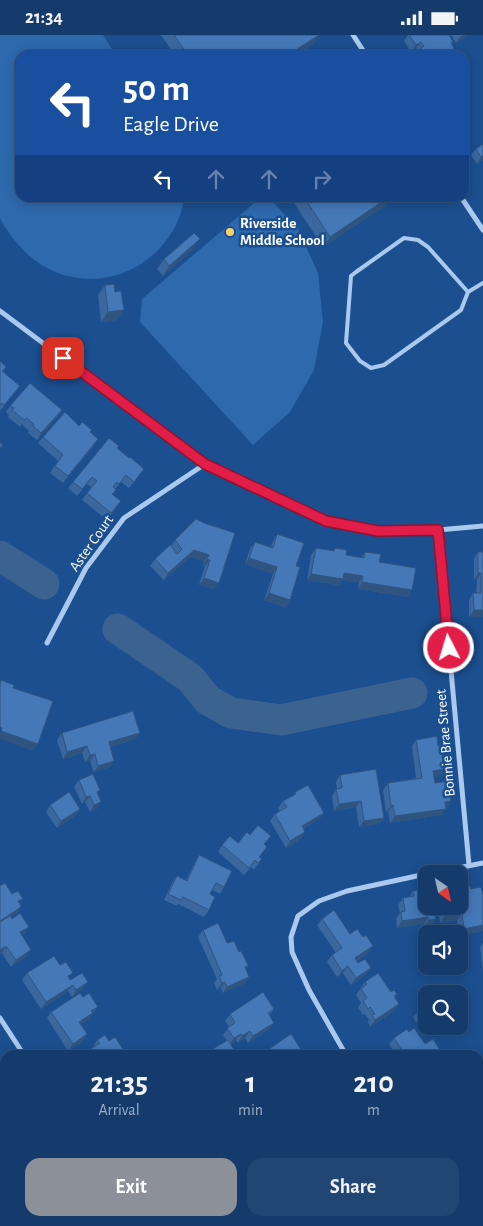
<!DOCTYPE html>
<style>
:root{--surface:#143b6b;--page:#214673;--text:#f1f3f6;--muted:#9dadc1;--line:#33557e;--accent:#8c9099}
body{margin:0;font-family:"Alegreya Sans",sans-serif;background:var(--page);color:var(--text);height:100vh;display:flex;flex-direction:column;font-size:19px;white-space:nowrap}
*{box-sizing:border-box;margin:0}
p{font-size:16px;color:var(--muted)}
.icon{flex:none;width:28px;height:28px;fill:none;stroke:currentColor;stroke-width:2;stroke-linecap:round;stroke-linejoin:round}
.map{position:relative;flex:1;overflow:hidden}
.side{position:absolute;left:0px;top:1015px;width:484px;height:176px;display:flex;flex-direction:column;background:var(--surface);border-radius:15px 15px 0 0;box-shadow:0 2px 12px #0003,0 0 0 1px var(--line)}
.side>*{flex:none}
.hud{position:absolute;left:15px;top:15px;width:454px;height:152px;border-radius:15px;box-shadow:0 2px 12px #0003,0 0 0 1px var(--line);background:#1a4fa0;color:#fff;overflow:hidden}
.needle{width:32px;rotate:146deg}
.buttons{position:absolute;left:418px;top:830px;display:grid;gap:10px}
.buttons a{display:grid;place-items:center;width:50px;height:50px;border-radius:10px;background:var(--surface);box-shadow:0 2px 12px #0003,0 0 0 1px var(--line);font-size:25px}
.pin{position:absolute;display:grid;place-items:center;width:42px;height:42px;color:#fff;margin:-21px;border-radius:10px;box-shadow:0 2px 8px #0006}
.me{position:absolute;width:55px;margin:-28px;rotate:355deg;stroke-linejoin:round;filter:drop-shadow(0 0 4px #0008)}
.turn{display:flex;align-items:center;gap:18px;height:105px;padding:0 25px;font-size:22px}
.turn .icon{width:65px;height:65px;stroke-width:2.5}
.turn b{display:block;font-size:35px;line-height:42px}
.lanes{display:flex;align-items:center;height:48px;padding:0 25px;background:#0003;justify-content:center;gap:25px;direction:ltr}
.lanes .off{opacity:.35}
.eta{display:flex;justify-content:space-evenly;align-items:center;height:85px;text-align:center}
.eta b{font-size:30px;font-weight:700;line-height:35px}
.action{display:flex;gap:10px;margin-top:auto;padding:10px 25px}
.action a{flex:1;height:58px;border-radius:15px;background:var(--accent);color:#fff;font-size:20px;font-weight:700;line-height:58px;text-align:center}
.action a+a{background:var(--page);color:var(--text)}
.status{display:flex;justify-content:space-between;align-items:center;height:35px;padding:0 25px;background:var(--surface);direction:ltr}
.status svg{height:14px;fill:currentColor}
.map>svg:first-child{display:block}
.green{fill:#2e69ad}
.lines{fill:none;stroke-linecap:round;stroke-linejoin:round}
.river{stroke:#3c6290;stroke-width:31}
.lane{stroke:#a9c9ee;stroke-width:4}
.street{stroke:#a9c9ee;stroke-width:5}
.secondary{stroke:#d6e6fa;stroke-width:10}
.wall{fill:#3a679d}
.shaded-wall{fill:#305480}
.building{fill:#4478b7;stroke:#305480}
.route-casing{stroke:#92132f;stroke-width:12}
.route{stroke:#e11d48;stroke-width:9}
.poi-dot{fill:#ffd166;stroke:#1b4f8f;stroke-width:2}
.labels{text-anchor:middle;stroke-width:5;stroke-linejoin:round;paint-order:stroke}
.poi-label{font-size:15px;font-weight:bold;fill:#fff;stroke:#1b4f8f;text-anchor:start}
.street-label{font-size:15px;fill:#fff;stroke:#1b4f8f}
</style>
<div class="status"><b>21:34</b><svg viewBox="0 0 49 12"><path d="M0 12V9h3v3zM5 12V6h3v6zM10 12V3h3v9zM15 12V0h3v12zM26 1h20v11H26zM47 4h2v5h-2z"/></svg></div>
<div class="map">
<svg width="483" height="1191" viewBox="0 0 483 1191">
<rect width="100%" height="100%" fill="#1b4f8f"/>
<!-- green -->
<path class="green" d="M0,0H103L116,20H20V162L184,163C182,181 173,199 160,213C120,256 54,254 17,208C12,202 2,189 0,183C0,178 0,172 0,167C0,156 0,145 0,133C0,89 0,44 0,0Z
M260,163H269L298,194L318,238L323,287L314,335L290,377L253,410L140,287L142,264Z"/>
<g class="lines">
<!-- river -->
<path class="river" d="M0,521L44,549
M118,594L190,643L208,665L231,678L281,685L412,658"/>
<!-- lane -->
<path class="lane" d="M468,257L428,212L418,205L404,203L356,237L351,241L346,308L360,326L371,333L384,330L461,275L468,257L483,248"/>
<!-- street -->
<path class="street" d="M353,0L366,20
M461,162L483,195
M0,276L205,429L326,486L379,496L438,495L483,491
M438,495L469,830
M47,608L86,533L124,483L205,429
M428,839L483,828
M0,983L24,1020
M346,1020L309,955L292,917L291,902L298,881L319,866L347,856L426,839
M133,1186L136,1191
M406,1186L409,1191"/>
<!-- secondary -->
<path class="secondary" d="M479,1115L483,1112
M361,1191L368,1186"/>
</g>
<!-- wall -->
<path class="wall" d="M161,0H319L313,9L296,20H175Z
M408,0H449L453,7L452,9L454,13L449,20H416L418,16L416,13L411,17L404,6Z
M451,0H469L456,8Z
M476,114L483,125L477,129L471,120Z
M290,162H390L385,171L323,212Z
M193,214L163,241L157,234L164,224Z
M105,250L115,257L124,275L117,285L101,287L98,260Z
M0,326L6,332L3,337L20,351L0,376Z
M10,371L62,375L57,382L37,405L28,398L29,396L22,389L20,392L8,382L9,380L6,377Z
M79,391L90,397L94,411L63,448L50,438L58,426L38,408L43,402Z
M117,414L140,440L129,453L121,447L115,454L116,455L113,460L121,466L107,485L82,465L91,452L87,449L77,461L68,453L73,447Z
M204,488L214,554L199,550L205,531H202L204,526L190,522L164,545L150,531L155,524L171,511L175,505Z
M277,499L296,531L290,565L285,572L264,565L273,539L245,529L250,514L255,507L271,512L273,506Z
M316,513L333,516L335,513L346,520L361,523L365,517L379,527L412,555L408,562L358,554L359,548L342,545L338,550L307,545L311,520Z
M478,517H483V582H469V565L473,558H476L477,545H474V524Z
M62,698H140L135,704L110,712L114,726L110,732L94,737L90,726L85,727L82,718L63,724L57,705Z
M416,705L438,711L444,734L440,741L434,742L435,748L451,766L441,780L390,788L388,777H386L383,755L388,748L416,743L412,711Z
M340,740L384,783L379,789L359,792L356,772L334,776L332,761L337,754L336,747Z
M79,745L98,759L97,774L90,777L85,767L82,769L74,752Z
M295,757L324,778L319,784L303,794L301,804L286,813L270,786L275,779L280,776L278,773L283,766L293,761Z
M50,770L80,774L76,780L57,793L46,777Z
M238,808L264,810L260,822L262,824L254,835L251,832L244,840L218,817L222,810Z
M199,820L224,852L220,859L212,855L210,859L209,875L204,882L178,869L177,871L164,865L172,848L177,841L186,845L195,827Z
M0,851L20,868L21,872L17,878L11,882L25,898L22,900L27,921L11,932L2,918L0,919Z
M426,854L432,890L424,891V889L397,893L396,884L400,878L398,870L403,863L409,862L413,856Z
M471,854L483,896L459,900L457,885L440,888L437,871H459Z
M322,884L350,899L363,902L373,911L368,918L357,926L358,928L371,933L366,939L351,950L343,938L337,942L327,927L332,920L336,918L317,890Z
M203,895L227,908L239,917L248,930L246,934L249,942L245,948L223,958L221,953L217,955L214,948L217,944L198,902Z
M483,908V937L480,912Z
M27,938L69,943L70,945L83,954L72,962L68,956L41,974L22,945Z
M365,947L391,957L397,959L395,963L399,969L394,976L370,992L368,987L369,985L365,979L363,980L358,972L361,968L356,960Z
M83,962L98,972L88,985L81,989L83,1006L68,1016L47,983L51,977Z
M426,970V991L421,995L413,982L418,976Z
M274,974L269,981L274,988L269,994L248,1008L245,1003L238,1008L236,1005L231,1009L237,1020H208L211,1015L227,1006L223,1000L229,992L225,986L230,979Z
M409,997L425,1009L442,1018L441,1020H396L389,1009L394,1003Z
M97,1005L109,1006L127,1020H84L85,1018L93,1013V1012Z
M266,1016L300,1020H263Z
M481,1179L483,1191H448L445,1186H479Z
M46,1186H61L59,1189L56,1191H49Z
M181,1186H215L211,1191H186L184,1188L183,1189Z"/>
<!-- shaded-wall -->
<path class="shaded-wall" d="M319,0L313,9L296,20H288Z
M463,0H469L456,8L461,1Z
M421,7L416,13L411,17L416,10Z
M454,13L449,20H445V19Z
M442,14L437,20H433Z
M483,121V125L477,129L481,122Z
M389,162H390L385,171L323,212L330,202Z
M200,204L193,214L163,241L169,231Z
M124,275L117,285L101,287L108,277Z
M62,375L57,382L37,405L41,398Z
M98,404L94,411L63,448L68,441Z
M194,515L209,520L204,526L190,522L164,545L168,538Z
M249,523L277,532L273,539L245,529Z
M207,524L210,525L205,531H202Z
M344,538L363,541L359,548L342,545L338,550L307,545L311,539Z
M478,538H481L477,545H474Z
M204,543L219,548L214,554L199,550Z
M362,547L412,555L408,562L358,554Z
M269,558L290,565L285,572L264,565Z
M474,575H483V582H469Z
M1,696L38,709L33,716L0,704V698Z
M140,698L135,704L104,714L109,707Z
M87,711L82,718L63,724L67,717Z
M95,719L90,726L85,727L90,720Z
M114,726L110,732L94,737L98,731Z
M444,734L440,741L428,743L433,736Z
M90,761L85,767L82,769L86,762Z
M361,766L356,772L334,776L339,769Z
M451,766L447,773L440,774L445,767Z
M101,767L97,774L90,777L94,770Z
M393,770L388,777H386L391,771Z
M80,774L76,780L57,793L61,786Z
M446,774L441,780L390,788L395,781Z
M324,778L319,784L297,797L302,791Z
M384,783L379,789L359,792L364,786Z
M305,797L301,804L286,813L290,806Z
M21,872L17,878L0,889V886Z
M462,879L457,885L440,888L445,881Z
M428,882L424,889L397,893L402,886Z
M436,884L432,890L424,891L429,885Z
M483,890V896L459,900L464,894Z
M29,892L25,898L15,904L20,897Z
M6,911L2,918L0,919V915Z
M373,911L368,918L350,930L355,923Z
M31,915L27,921L11,932L16,925Z
M348,931L343,938L337,942L342,936Z
M371,933L366,939L351,950L356,943Z
M249,942L245,948L223,958L227,952Z
M88,947L83,954L72,962L76,955Z
M225,947L221,953L217,955L222,948Z
M73,950L68,956L41,974L46,967Z
M399,969L394,976L370,992L375,985Z
M98,972L88,985L74,993L79,987Z
M274,988L269,994L248,1008L253,1001Z
M426,988V991L421,995Z
M250,996L245,1003L238,1008L242,1001Z
M87,999L83,1006L68,1016L73,1009Z
M241,999L236,1005L229,1010L234,1003Z
M5,1103V1107L0,1110V1106Z
M58,1186H61L59,1189L56,1191H53Z
M212,1186H215L211,1191H205Z"/>
<!-- building -->
<path class="building" d="M174,0H319L288,20H188Z
M409,0H449L453,7L451,8L454,13L445,19L442,14L433,20H425L421,13L424,11L421,7L416,10Z
M483,109V121L481,122L476,114Z
M304,162H389L330,202Z
M194,198L200,204L169,231L164,224Z
M114,249L115,257L121,256L124,275L108,277L105,250Z
M0,326L6,332L2,336L20,351L4,370L2,368L0,370Z
M30,348L62,375L41,398L33,391L34,389L26,383L24,385L12,375L14,373L10,371Z
M65,377L79,391L82,387L92,395L90,397L98,404L68,441L55,431L63,420L43,402Z
M109,403L119,411L117,413L129,423L130,422L144,434L134,447L126,440L119,449L117,447L113,452L116,455L112,459L121,466L111,478L87,458L97,446L92,442L82,454L73,447Z
M0,407L3,410L0,414Z
M196,484L204,488L235,498L219,548L204,543L210,525L207,524L209,520L194,515L168,538L155,524L170,510L177,519L182,514L175,505Z
M277,499L304,508L296,531L300,532L290,565L269,558L277,532L249,523L255,507L273,513Z
M316,513L334,516L335,513L347,515L346,520L364,523L365,517L381,519L379,527L416,533L412,555L362,547L363,541L344,538L343,544L311,539Z
M478,517H483V575H474L473,558H481V538H478Z
M1,645L14,650L13,653L53,666L38,709L1,696L2,693L0,692V650Z
M133,676L140,698L109,707L114,726L98,731L95,719L90,720L87,711L67,717L62,698Z
M437,701L438,711H441L444,734L433,736L435,748L449,746L451,766L445,767L446,774L395,781L393,770L391,771L388,748L422,743L416,705Z
M376,734L384,783L364,786L361,766L339,769L336,754L342,753L340,740Z
M93,739L100,755L97,757L101,767L94,770L90,761L86,762L79,745Z
M308,750L324,778L302,791L305,797L290,806L275,779L287,772L283,766L296,759L295,757Z
M69,757L80,774L61,786L50,770Z
M258,790L271,801L264,809L267,812L259,822L262,824L258,828L255,825L249,833L222,810L230,801L238,808L247,797L250,800Z
M199,820L232,836L224,852L216,848L210,859L215,862L209,875L183,862L181,865L168,859L177,841L187,846Z
M5,848L12,859L18,856L23,864L18,866L21,872L0,886V851Z
M470,851L471,854L481,852L483,861V890L464,894L462,879L445,881L443,871H459V853Z
M426,854V871H434L436,884L429,885L428,882L402,886L401,877L405,876L403,863L414,861L413,856Z
M334,875L350,899L357,894L363,902L366,900L373,911L355,923L358,928L365,924L371,933L356,943L348,931L342,936L332,920L342,913L322,884Z
M20,878L29,892L20,897L31,915L16,925L6,911L0,915V887L10,881L12,884Z
M218,888L227,908L234,906L239,917L241,916L248,930L245,932L249,942L227,952L225,947L222,948L219,941L222,940L203,895Z
M54,921L60,930L66,927L73,938L68,941L70,945L82,938L88,947L76,955L73,950L46,967L27,938Z
M378,938L391,957L394,955L397,959L394,961L399,969L375,985L372,980L375,979L370,972L368,974L363,966L367,963L361,954L367,949L365,947Z
M263,957L274,974L268,978L274,988L253,1001L250,996L242,1001L241,999L234,1003L227,993L235,988L230,979Z
M80,958L83,962L89,958L98,972L91,976L93,978L79,987L87,999L73,1009L51,977Z
M426,970V988L418,976Z
M414,993L425,1009L433,1004L442,1018L440,1020H405L394,1003L407,994L409,997Z
M291,999L302,1016L297,1020H269L266,1016Z
M105,1000L109,1006L115,1002L127,1020H87L85,1018L100,1008L97,1005Z
M228,1005L237,1020H214L211,1015Z
M479,1048L482,1053L479,1055Z
M5,1073V1103L0,1106V1076Z
M479,1176L481,1179L483,1177V1191H457L454,1186H479Z
M192,1186H212L205,1191H195Z"/>
<g class="lines">
<defs>
<path id="route" d="M63,323L205,429L326,486L378,496L438,495L449,613"/>
</defs>
<!-- route casing -->
<use href="#route" class="route-casing"/>
<!-- route -->
<use href="#route" class="route"/>
</g>
<!-- markers -->
<circle class="poi-dot" cx="230" cy="197" r="5"/>
<g class="labels">
<!-- poi labels -->
<g class="poi-label">
<text x="240" y="193">Riverside<tspan x="240" dy="17">Middle School</tspan></text>
</g>
<!-- street labels -->
<g class="street-label">
<text transform="translate(91 508) rotate(-55)" y="5">Aster Court</text>
<text transform="translate(445 708) rotate(-95)" y="5">Bonnie Brae Street</text>
</g>
</g>
</svg>
<div class="buttons">
<a><svg class="needle" viewBox="-14 -14 28 28"><path d="M0-13l5 13h-10z" fill="#e53935"/><path d="M0 13l5-13h-10z" fill="#9dadc1"/></svg></a>
<a><svg class="icon" aria-label="sound" viewBox="0 0 24 24"><path d="M4 9h4l5-4v14l-5-4H4zM17 9q2 3 0 6"/></svg></a>
<a><svg class="icon" aria-label="search" viewBox="0 0 24 24"><circle cx="10" cy="10" r="6"/><path d="M15 15l6 6"/></svg></a>
</div>
<div class="pin" style="left:63px;top:323px;background:#d93025"><svg class="icon" aria-label="arrive" viewBox="0 0 24 24"><path d="M6 21V4h12l-3 4 3 4H6"/></svg></div>
<svg class="me" style="left:449px;top:613px" viewBox="-20 -20 40 40"><circle r="17" fill="#e11d48" stroke="#fff" stroke-width="3"/><path d="M0-11L8 9 0 5-8 9z" fill="#fff"/></svg>
<div class="hud">
<div class="turn"><svg class="icon" aria-label="left" viewBox="0 0 24 24"><path d="M17 20v-9H6M10 6l-5 5 5 5"/></svg><div><b>50 m</b>Eagle Drive</div></div>
<div class="lanes"><svg class="icon" aria-label="left" viewBox="0 0 24 24"><path d="M17 20v-9H6M10 6l-5 5 5 5"/></svg><svg class="icon off" aria-label="ahead" viewBox="0 0 24 24"><path d="M12 20V5M6 11l6-6 6 6"/></svg><svg class="icon off" aria-label="ahead" viewBox="0 0 24 24"><path d="M12 20V5M6 11l6-6 6 6"/></svg><svg class="icon off" aria-label="right" viewBox="0 0 24 24"><path d="M7 20v-9h11M14 6l5 5-5 5"/></svg></div>
</div>
<section class="side">
<div class="eta">
<div><b>21:35</b><p>Arrival</p></div>
<div><b>1</b><p>min</p></div>
<div><b>210</b><p>m</p></div>
</div>
<div class="action"><a>Exit</a><a>Share</a></div>
</section>
</div>
